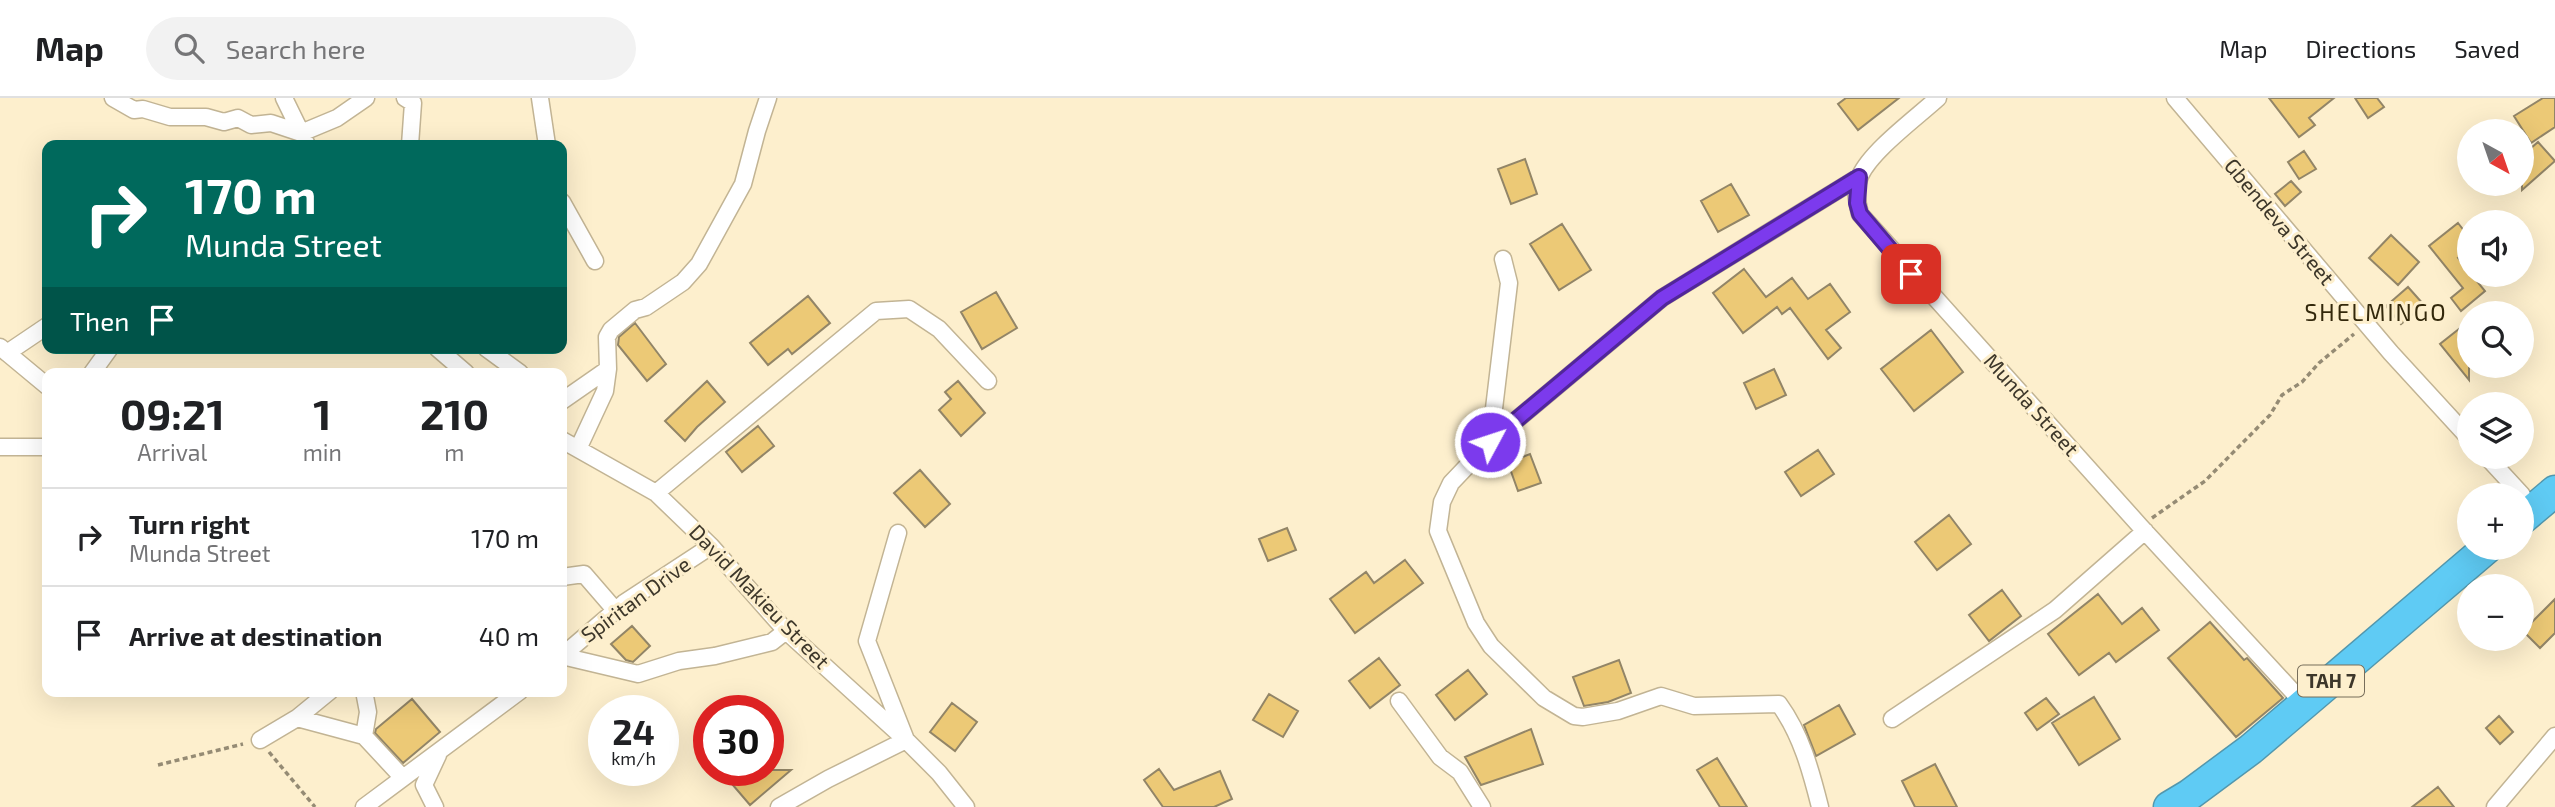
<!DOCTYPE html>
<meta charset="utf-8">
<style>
:root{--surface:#fff;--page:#f2f2f2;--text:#202124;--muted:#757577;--line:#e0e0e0}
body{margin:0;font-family:"Exo 2",sans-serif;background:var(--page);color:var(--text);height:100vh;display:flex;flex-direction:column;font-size:26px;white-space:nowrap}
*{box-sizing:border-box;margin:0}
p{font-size:23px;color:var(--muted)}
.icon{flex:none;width:38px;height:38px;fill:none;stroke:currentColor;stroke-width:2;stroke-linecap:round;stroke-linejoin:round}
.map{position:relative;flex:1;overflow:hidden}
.details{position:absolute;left:42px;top:270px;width:525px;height:329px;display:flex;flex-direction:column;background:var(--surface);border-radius:14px;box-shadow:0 7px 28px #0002}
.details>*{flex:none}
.hud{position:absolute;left:42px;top:42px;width:525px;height:214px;border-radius:14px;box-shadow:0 7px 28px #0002;background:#00695c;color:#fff;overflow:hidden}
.needle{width:46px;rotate:140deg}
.fabs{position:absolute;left:2457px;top:21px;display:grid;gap:14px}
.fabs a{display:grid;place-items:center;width:77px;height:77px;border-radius:50%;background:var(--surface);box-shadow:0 7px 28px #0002;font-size:35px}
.speed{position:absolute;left:588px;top:597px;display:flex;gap:14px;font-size:35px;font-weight:700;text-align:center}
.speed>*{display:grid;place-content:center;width:91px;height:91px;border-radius:50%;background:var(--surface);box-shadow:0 7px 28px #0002;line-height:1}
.speed small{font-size:18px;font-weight:400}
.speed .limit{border:10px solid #d22;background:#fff;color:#111}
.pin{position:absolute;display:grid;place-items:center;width:60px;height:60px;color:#fff;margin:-30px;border-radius:14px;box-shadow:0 4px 10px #0006}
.me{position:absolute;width:77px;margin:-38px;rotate:50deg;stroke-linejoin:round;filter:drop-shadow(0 0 5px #0008)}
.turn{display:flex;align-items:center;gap:24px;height:147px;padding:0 28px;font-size:32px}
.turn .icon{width:91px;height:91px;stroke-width:2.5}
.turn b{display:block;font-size:49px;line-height:60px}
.then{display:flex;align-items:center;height:66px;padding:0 28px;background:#0003;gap:14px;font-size:26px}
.eta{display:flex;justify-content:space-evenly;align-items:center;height:119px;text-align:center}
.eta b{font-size:42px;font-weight:700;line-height:49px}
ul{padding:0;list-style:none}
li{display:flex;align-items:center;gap:21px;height:98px;padding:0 28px;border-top:2px solid var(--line)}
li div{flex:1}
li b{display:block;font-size:26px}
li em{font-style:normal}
header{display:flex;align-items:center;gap:42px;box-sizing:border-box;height:98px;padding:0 35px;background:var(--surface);border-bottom:2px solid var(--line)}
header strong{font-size:33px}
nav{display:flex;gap:38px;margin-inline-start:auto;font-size:24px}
.search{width:490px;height:63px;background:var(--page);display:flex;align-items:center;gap:18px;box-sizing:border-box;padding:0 24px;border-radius:38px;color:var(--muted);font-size:26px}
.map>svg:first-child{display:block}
.building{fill:#ecc976;stroke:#928567;stroke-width:2}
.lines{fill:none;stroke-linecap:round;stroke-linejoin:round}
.street-casing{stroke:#c2b494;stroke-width:19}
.highway-casing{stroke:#5397ad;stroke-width:33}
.path{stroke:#958b74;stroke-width:3.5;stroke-dasharray:5 3.5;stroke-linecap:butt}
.street{stroke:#fff;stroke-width:16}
.highway{stroke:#5fcbf4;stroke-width:30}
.route-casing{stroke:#51269a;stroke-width:18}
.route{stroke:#7c3aed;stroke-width:12}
.labels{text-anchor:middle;stroke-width:6;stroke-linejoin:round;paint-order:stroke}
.shield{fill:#fdefcd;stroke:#776e5b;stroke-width:2}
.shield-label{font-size:19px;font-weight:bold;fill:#3d372a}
.street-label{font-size:21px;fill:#3d372a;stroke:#fdefcd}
.neighbourhood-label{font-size:23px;letter-spacing:2px;fill:#33280b;stroke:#fdefcd}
</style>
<header>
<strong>Map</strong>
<div class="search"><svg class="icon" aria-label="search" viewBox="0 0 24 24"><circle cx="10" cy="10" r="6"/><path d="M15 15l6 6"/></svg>Search here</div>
<nav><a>Map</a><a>Directions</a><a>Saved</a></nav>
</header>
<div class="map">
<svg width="2555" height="709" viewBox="0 0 2555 709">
<rect width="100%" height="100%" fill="#fdefcd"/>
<!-- building -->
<path class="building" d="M1846,0H1899L1858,32L1838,6Z
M2269,0H2334L2309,20L2315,27L2299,39Z
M2355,0H2377L2384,9L2368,20Z
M2543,0H2555V29L2531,45L2514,18Z
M2538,44L2555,63L2522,92V58Z
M2304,53L2316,71L2299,81L2288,64Z
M1525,61L1537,96L1511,106L1498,71Z
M2291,83L2301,94L2285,108L2275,96Z
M1731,86L1749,117L1718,134L1701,103Z
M2458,125L2469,139V151L2458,160L2485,193L2461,213L2451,200L2463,190L2429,148Z
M1562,126L1591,172L1559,192L1530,146Z
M2391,137L2419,164L2398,187L2369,160Z
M1744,171L1766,199L1792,180L1808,201L1830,186L1850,214L1826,232L1841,250L1828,261L1790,210L1782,216L1777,209L1743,235L1713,195Z
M2408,189L2424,207L2401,226L2386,208Z
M996,194L1017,230L982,251L961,214Z
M808,198L830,225L792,256L788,251L768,267L750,245Z
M2469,223V282L2440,246Z
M635,225L666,266L647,283L618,247L619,239Z
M1931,232L1963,274L1914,313L1881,271Z
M1774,271L1786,297L1756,311L1744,285Z
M707,283L725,304L697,329L685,343L665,323Z
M958,283L985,315L961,338L939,312L951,301L945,294Z
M758,328L774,348L742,374L726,354Z
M1818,352L1834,376L1801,398L1785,374Z
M1530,356L1541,385L1518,393L1508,365Z
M920,372L950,406L925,429L894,395Z
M1949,417L1971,446L1937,472L1915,444Z
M1287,430L1296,452L1268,463L1259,441Z
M1405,462L1423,485L1355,535L1330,501L1366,474L1374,485Z
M2002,492L2021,518L1989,543L1969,517Z
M2098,496L2122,526L2142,510L2159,532L2116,564L2109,555L2079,577L2048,536Z
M2555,501V535L2540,550L2523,533Z
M2210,524L2244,562L2247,560L2283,600L2236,639L2168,560Z
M632,528L650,548L633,564L626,562L611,546Z
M1379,560L1400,587L1370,610L1349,583Z
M1619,562L1631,595L1608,604L1584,608L1573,579Z
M1468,572L1487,596L1455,622L1436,597Z
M1269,596L1298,613L1283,639L1253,622Z
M2094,599L2120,641L2079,667L2052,625Z
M2046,600L2059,616L2037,632L2025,615Z
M412,601L440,634L403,665L375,635L376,631Z
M952,605L977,624L955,653L930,634Z
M1839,607L1855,636L1816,658L1804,627Z
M2499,618L2513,634L2500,646L2486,630Z
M1531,631L1543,666L1481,687L1465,659Z
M1717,660L1747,709H1720L1697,672Z
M1935,666L1957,709H1915L1902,683Z
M1159,671L1174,692L1220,673L1232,701L1214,709H1163L1144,682Z
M720,672H791L750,707Z
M2438,689L2454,709H2412Z"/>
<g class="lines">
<defs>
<path id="street" d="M113,0L134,12L143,11L170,19H206L224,24L238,20L251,27L271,25L301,35L337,20L366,0
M284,0L307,47
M405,0L413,5L410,47
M540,0L547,47
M1938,0C1916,20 1871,53 1860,78C1854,91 1857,104 1860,116L2140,428L2305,607
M2175,0L2391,255L2469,340
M562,104L595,163
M1503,161L1509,185L1490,344L1451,385L1442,404L1438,433L1476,525L1491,548L1544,600L1574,618L1583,619L1618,613L1661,598L1694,608L1779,606C1801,636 1811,673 1820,709
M0,249L47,288
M437,250L466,275
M486,250L520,275
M7,255L47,228
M608,271L607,239L611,232L635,212L646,209L683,184L699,166L743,86L757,33L768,0
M92,275L110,250
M562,303L608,271L605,293L578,351
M562,342L656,395L711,448L786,533L906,642L939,675L966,709
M1490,344L1662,200L1859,79
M0,349H47
M2487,359L2522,397
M656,395L876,213L909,211L939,231L988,283
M562,479L584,476L616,513
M562,558L638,576L679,563L715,558L772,544L786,533
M562,558L624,505L711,448
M1399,603L1440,659L1460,674L1482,709
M297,620L330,593
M1892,621L2055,512L2145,433
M364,638L368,614L364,593
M260,642L297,620L364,638L403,680
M364,709L520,593
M435,709L424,687L438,657
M779,709L828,681L906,642L867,543L898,435
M2495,709L2555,638"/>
<path id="highway" d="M2522,421L2555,393
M2169,709L2189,697L2251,651L2487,450"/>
</defs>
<!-- street casing -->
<use href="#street" class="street-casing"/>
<!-- highway casing -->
<use href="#highway" class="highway-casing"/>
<!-- path -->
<path class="path" d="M2152,420L2205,383L2270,317L2282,297L2302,284L2319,265L2354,236
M269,654L315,709
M158,667L243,646"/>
<!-- street -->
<use href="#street" class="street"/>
<!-- highway -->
<use href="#highway" class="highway"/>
</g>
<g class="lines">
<defs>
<path id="route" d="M1490,344L1662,200L1859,79L1857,105L1860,116L1911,176"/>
</defs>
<!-- route casing -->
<use href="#route" class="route-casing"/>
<!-- route -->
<use href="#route" class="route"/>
</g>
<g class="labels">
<!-- shield labels -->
<rect class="shield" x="2298" y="567.5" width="66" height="31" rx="5"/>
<g class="shield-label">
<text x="2331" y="590">TAH 7</text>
</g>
<!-- street labels -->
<g class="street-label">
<text transform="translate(2279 124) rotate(50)" y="7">Gbendeva Street</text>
<text transform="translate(2031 307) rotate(48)" y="7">Munda Street</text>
<text transform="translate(759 499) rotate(46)" y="7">David Makieu Street</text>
<text transform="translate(636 502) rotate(-36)" y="7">Spiritan Drive</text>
</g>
<!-- neighbourhood labels -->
<g class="neighbourhood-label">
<text x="2376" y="223">SHELMINGO</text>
</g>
</g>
</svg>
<div class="fabs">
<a><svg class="needle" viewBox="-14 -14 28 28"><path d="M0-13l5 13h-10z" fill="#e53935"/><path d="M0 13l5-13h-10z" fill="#757577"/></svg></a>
<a><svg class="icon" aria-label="sound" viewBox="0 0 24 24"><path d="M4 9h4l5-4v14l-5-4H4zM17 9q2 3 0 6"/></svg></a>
<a><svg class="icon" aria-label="search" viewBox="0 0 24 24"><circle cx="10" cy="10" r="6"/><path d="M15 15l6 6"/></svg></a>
<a><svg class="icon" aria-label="layers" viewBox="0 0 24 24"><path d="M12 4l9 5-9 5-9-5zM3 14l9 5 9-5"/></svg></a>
<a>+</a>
<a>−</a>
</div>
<div class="speed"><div>24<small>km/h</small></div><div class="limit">30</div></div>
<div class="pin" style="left:1911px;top:176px;background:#d93025"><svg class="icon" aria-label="arrive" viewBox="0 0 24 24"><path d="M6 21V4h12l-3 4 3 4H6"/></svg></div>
<svg class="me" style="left:1490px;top:344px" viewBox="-20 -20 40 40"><circle r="17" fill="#7c3aed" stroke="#fff" stroke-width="3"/><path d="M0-11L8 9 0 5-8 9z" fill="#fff"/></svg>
<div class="hud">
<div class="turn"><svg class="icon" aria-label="right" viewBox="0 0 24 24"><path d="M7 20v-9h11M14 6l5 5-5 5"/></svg><div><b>170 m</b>Munda Street</div></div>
<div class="then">Then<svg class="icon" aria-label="arrive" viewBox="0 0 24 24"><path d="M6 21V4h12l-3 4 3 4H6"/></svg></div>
</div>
<section class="details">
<div class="eta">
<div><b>09:21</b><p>Arrival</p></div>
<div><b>1</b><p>min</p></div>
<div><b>210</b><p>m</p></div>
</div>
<ul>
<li><svg class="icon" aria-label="right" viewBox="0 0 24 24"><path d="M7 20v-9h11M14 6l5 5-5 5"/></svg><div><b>Turn right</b><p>Munda Street</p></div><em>170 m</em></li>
<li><svg class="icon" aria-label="arrive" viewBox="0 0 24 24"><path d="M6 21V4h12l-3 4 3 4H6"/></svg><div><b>Arrive at destination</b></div><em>40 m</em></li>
</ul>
</section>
</div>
